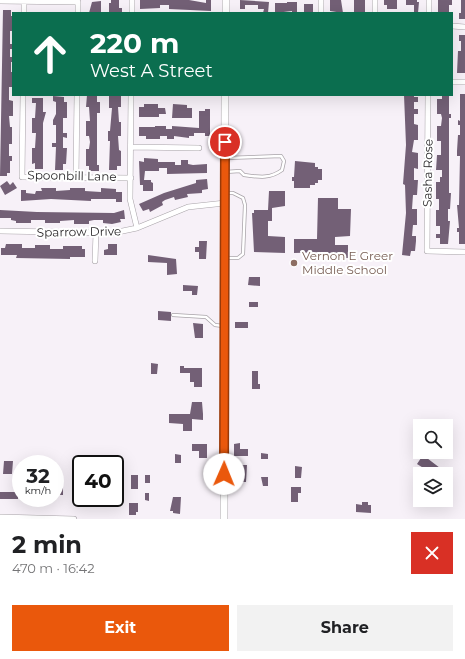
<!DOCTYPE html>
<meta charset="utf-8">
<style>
:root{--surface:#fff;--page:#f2f2f2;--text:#202124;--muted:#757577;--accent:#ea580c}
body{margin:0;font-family:Montserrat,sans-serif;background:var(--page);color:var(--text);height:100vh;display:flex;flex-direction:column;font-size:15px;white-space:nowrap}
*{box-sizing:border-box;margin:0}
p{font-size:13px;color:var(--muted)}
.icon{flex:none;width:22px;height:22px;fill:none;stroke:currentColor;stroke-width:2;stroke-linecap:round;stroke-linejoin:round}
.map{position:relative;height:519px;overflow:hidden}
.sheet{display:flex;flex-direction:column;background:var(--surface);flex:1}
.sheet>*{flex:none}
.top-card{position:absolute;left:12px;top:12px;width:441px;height:84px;border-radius:0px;box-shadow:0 4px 16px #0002;background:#0b6e4f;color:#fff;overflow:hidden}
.fabs{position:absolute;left:413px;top:419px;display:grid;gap:8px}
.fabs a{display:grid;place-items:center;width:40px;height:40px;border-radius:0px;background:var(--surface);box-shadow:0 4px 16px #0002;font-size:20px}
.speed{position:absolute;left:12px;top:455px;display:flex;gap:8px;font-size:20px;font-weight:700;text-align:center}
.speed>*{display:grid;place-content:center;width:52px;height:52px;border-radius:50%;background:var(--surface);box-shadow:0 4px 16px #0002;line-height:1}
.speed small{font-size:10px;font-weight:400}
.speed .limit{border:2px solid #111;border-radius:6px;background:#fff;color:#111}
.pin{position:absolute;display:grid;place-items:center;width:34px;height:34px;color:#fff;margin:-17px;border:2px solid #fff;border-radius:50%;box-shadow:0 1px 4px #0007}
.me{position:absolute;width:44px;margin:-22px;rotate:1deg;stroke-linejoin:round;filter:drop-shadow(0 0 3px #0008)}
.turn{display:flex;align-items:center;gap:14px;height:84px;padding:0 12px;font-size:18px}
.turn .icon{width:52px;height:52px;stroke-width:2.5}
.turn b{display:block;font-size:28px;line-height:34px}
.round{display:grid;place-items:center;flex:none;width:42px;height:42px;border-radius:0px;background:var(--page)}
.overview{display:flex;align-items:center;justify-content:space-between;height:68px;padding:0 12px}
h1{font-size:24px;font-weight:700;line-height:30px}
.cta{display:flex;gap:8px;margin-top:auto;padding:8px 12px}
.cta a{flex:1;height:46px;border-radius:0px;background:var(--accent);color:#fff;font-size:16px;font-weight:700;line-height:46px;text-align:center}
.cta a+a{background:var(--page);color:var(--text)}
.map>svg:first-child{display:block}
.building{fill:#736076}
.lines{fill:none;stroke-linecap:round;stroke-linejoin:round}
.lane-casing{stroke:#a8a3a8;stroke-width:4}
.street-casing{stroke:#a8a3a8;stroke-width:6}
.secondary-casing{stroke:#a8a3a8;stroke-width:8}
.lane{stroke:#fff;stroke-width:2.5}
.street{stroke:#fff;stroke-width:5}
.secondary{stroke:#fff;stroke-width:7}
.route-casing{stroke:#983908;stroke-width:10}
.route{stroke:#ea580c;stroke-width:7}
.education-dot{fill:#8d6e63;stroke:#fff;stroke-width:1.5}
.labels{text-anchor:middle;stroke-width:4;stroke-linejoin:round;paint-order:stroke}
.street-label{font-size:12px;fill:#2a282a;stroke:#fff}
.education-label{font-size:12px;fill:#785e54;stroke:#fff;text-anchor:start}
</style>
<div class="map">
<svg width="465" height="519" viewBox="0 0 465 519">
<rect width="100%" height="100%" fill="#f7f1f8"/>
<!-- building -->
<path class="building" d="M111,0H119V8H122V13H109V3H111Z
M140,0H189L206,3V0H211V11L169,9V5H160V8L140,9Z
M240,0L269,2L268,13H263L264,9H258V5H245V9H240Z
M330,0H341L343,13L330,11Z
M354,0H365V13H354Z
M384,0H397V9H387V5H384Z
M406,0H417V2H419L418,13H414V5H406Z
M438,0H452V5H449V13H438Z
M461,0H465V19H459V13H461Z
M101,1V13H89L92,2Z
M287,2H297V13H292V11L275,13V3H287Z
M304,4H313V12L304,13Z
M3,10H11V16H13V31H10V44H13V49H10V57H13V62H11V72H13V87H9V100L13,101V116H9L10,127H12V144H9V156H12V161H10V173H7V176H0Z
M459,35H465V73H457L458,51H461V41H459Z
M460,94H465V244H459V232H457V228H459L457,205H459L460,156H457V151L458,135H460V125H458V120L460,121Z
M87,95H97V102H100V113H97V165H99V171H89V166H86V149H89L90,142L89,136H86V121H90L89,107H86Z
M109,95H121V107H118L119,122H121V136H118L119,150L121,151V166H117V170H109L110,141H108V131H110L112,108H109Z
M404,95H414V97H418V102H414V109H418V114H414V124L418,125V140H414L412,152L418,153V169L414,168V180H418L417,195H413L412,209H417V225H413L412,236H416V241L415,251H411L410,256L402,255L406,213L405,185L403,184L406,145Z
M442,95H449V114H451V118H449V193H451L450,209H448V221H450L448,244H440V238H436V234H440V226H436V210H439V199H436V182H440V177H442V170H436L437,155H441V141H437V126H441L442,118L441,114H437V99H442Z
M53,96L64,97V102H67V118H63V133H67V138L63,137V148H67L66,164H63V170H55L56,147H52V143H56V125H53V120L56,114V102L53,101Z
M32,98H43V112H46L43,123V169H35V163L32,164V148H35L36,133H32V118H35L36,103H32Z
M144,104H158V108H165L166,114H159V117H139V107H144Z
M173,104L187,105V108H192V118H172Z
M205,109H210V136H205V133H194V136H189V138L174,136V139H167V136H160V139H146V136H139V127H155V126H166V129H172V126L199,128V111H205Z
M144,158L158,159V162H175V165H181V160H188V164L193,165L207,164V173L167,174V168H159V171H145L144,180H151V182L153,183V191H143V185H140L139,161L144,162Z
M295,161L315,163V167H318V169H322V180H318V183H315V185H310V188H294V181H292V177H294Z
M207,179L208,189L202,190V193L187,194L188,197L175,200L174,197L165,200L162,202L163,205L150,212L149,209L143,211L139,204L164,193L196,183V180Z
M7,181L10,185L13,182L17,188L5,195L0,186Z
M41,188H56V191L70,190V188H85V191L101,192V188L116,189V192H122V202H116V199H91V201L51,199L21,201V190H26V193L35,194L36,191H42Z
M269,191H285V206L272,208V221H268V236L285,237V253L254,252L252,213H254V210H268Z
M318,198H338V209H351L350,236L335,237V245H348V258H339V254H328V252L294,253V239H317Z
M0,210L37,212L114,213L124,210L125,219H120L121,222L112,224L103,223V220H94L89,221V224H74V220L60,221V223H45V220H31V223H16V221L11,220V218H0Z
M199,241H207L206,259H199V252H195V247H199Z
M6,244H22V248H35V245H50V249H63V246H82V249H85V257H70V259L16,258L17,255H1V248H5Z
M108,244H117V255H104V250L108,249Z
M148,255L176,259L177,274L167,275V263L148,262Z
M249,277H260V286L248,285Z
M183,285L198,286L197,295H192V291H183Z
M249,302H258V307H249Z
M158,311L171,312V321L158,320Z
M235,322H248V328H235Z
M193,323L203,324V338H195Z
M151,363L158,364L157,374H151Z
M180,366H184V368H202V387H194V382H190V373H180Z
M252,371H258V384H260V389H252Z
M192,402H202L203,414V420L192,419V431H183V424L169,423V414H190Z
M240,443V449H248V456H234V444Z
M192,444H207V458H199V451H192Z
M261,453L268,454V459H261Z
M175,454L181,455V463H175Z
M423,455L440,468L436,474H433L417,464Z
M4,461H13L12,474H3Z
M242,465H247L246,482H236V472H242Z
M295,466L302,467L301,478H295Z
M205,467H211L213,482H206Z
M448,472H453V478H448Z
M131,475H138V489H131Z
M145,475H150V483H145Z
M261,477H268V486H263Z
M55,486H63V495H55Z
M291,487H301V493H298V502H291Z
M0,492H18V499H0Z
M145,493H149V501L145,500Z
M173,497H181L180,514L173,513V511H170Z
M362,502H368V505H371V513L356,512V504L362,505Z
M129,503H138V512H136V515H129Z"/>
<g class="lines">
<defs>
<path id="lane" d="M225,172L240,171L244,175C259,177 270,179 282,170L284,161L281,156L226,158
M226,258H238L243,254L245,205L243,198L233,193H226
M173,315L206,317L215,325L223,326"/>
<path id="street" d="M0,1L78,2V13
M24,13V1
M132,13V0
M321,13V0
M375,13V0
M429,13V0
M452,26L465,27
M452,82H465
M23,95L22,177L131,178
M131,95L130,199L137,228
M428,95L427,251L465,252
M131,147L199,148
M76,177L77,95
M0,231L113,233L137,228L188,207L225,203
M95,261L96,233
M0,517L74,519"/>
<path id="secondary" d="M226,13V0
M224,519L225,95"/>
</defs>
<!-- lane casing -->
<use href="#lane" class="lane-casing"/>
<!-- street casing -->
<use href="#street" class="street-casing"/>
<!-- secondary casing -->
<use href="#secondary" class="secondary-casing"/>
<!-- lane -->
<use href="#lane" class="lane"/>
<!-- street -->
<use href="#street" class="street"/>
<!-- secondary -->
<use href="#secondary" class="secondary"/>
</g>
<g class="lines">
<defs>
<path id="route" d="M224,474L225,142"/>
</defs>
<!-- route casing -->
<use href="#route" class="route-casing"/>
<!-- route -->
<use href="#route" class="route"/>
</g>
<!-- markers -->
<circle class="education-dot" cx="294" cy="263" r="4"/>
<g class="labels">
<!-- street labels -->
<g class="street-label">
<text transform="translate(428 173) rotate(-89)" y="4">Sasha Rose</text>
<text transform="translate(72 176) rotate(1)" y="4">Spoonbill Lane</text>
<text transform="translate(79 232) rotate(-1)" y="4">Sparrow Drive</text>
</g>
<!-- education labels -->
<g class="education-label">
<text x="302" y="260">Vernon E Greer<tspan x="302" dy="14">Middle School</tspan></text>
</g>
</g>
</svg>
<div class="fabs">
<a><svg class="icon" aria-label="search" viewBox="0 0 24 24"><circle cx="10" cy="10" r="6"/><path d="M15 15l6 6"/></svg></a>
<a><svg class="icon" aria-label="layers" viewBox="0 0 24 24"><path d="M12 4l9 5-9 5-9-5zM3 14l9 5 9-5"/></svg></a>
</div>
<div class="speed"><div>32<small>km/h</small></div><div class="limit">40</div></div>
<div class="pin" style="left:225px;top:142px;background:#d93025"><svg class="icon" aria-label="arrive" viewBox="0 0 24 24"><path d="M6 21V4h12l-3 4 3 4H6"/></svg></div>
<svg class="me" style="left:224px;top:474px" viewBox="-20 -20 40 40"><circle r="19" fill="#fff"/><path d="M0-13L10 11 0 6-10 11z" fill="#ea580c"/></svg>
<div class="top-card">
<div class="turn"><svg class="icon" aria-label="ahead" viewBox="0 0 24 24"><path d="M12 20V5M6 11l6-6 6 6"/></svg><div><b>220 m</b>West A Street</div></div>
</div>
</div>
<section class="sheet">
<div class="overview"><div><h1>2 min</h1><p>470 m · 16:42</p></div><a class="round" style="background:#d93025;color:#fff"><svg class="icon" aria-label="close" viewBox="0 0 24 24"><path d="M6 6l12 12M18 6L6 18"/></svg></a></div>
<div class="cta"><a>Exit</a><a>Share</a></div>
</section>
